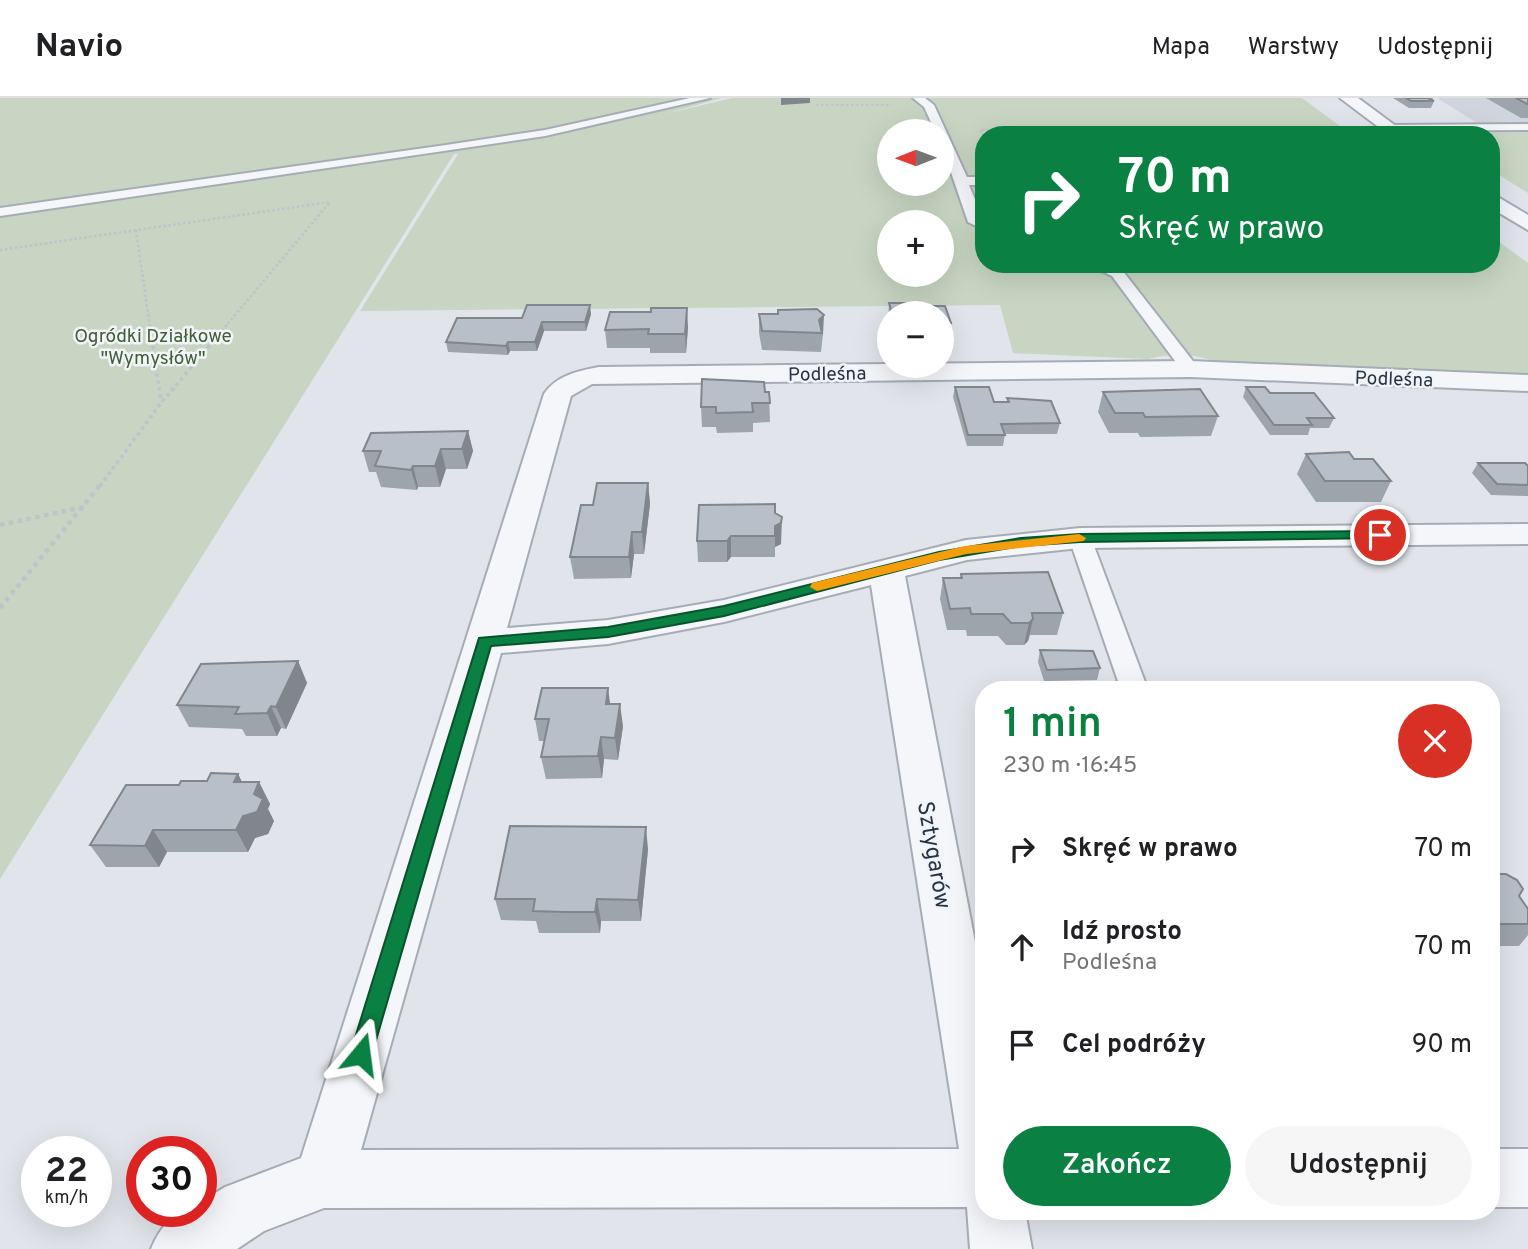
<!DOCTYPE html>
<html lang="pl">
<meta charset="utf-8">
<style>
:root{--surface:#fff;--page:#f6f6f6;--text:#202124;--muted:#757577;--line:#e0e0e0;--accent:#0b8043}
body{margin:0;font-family:Overpass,sans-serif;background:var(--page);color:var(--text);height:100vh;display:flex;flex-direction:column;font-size:26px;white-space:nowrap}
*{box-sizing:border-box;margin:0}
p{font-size:23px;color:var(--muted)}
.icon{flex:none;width:38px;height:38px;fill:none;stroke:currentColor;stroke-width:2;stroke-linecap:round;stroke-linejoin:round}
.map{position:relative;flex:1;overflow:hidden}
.drawer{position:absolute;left:975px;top:583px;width:525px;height:539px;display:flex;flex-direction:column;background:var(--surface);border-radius:28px;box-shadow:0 7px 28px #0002}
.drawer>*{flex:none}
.banner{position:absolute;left:975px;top:28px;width:525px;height:147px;border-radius:28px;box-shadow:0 7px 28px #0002;background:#0b8043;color:#fff;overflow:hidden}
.needle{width:46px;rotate:269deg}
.fabs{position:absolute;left:877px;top:21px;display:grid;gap:14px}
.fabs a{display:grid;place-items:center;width:77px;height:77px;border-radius:50%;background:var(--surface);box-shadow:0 7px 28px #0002;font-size:35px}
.speed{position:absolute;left:21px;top:1038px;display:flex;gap:14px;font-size:35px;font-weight:700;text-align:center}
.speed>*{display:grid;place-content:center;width:91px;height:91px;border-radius:50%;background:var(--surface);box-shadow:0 7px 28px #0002;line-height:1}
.speed small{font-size:18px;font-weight:400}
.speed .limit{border:10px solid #d22;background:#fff;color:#111}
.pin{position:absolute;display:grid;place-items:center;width:60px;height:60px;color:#fff;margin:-30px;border:4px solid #fff;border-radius:50%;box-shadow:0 2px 7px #0007}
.me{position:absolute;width:77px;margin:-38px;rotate:16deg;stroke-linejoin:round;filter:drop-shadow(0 0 5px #0008)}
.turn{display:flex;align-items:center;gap:24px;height:147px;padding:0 28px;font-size:32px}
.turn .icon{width:91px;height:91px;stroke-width:2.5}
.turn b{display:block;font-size:49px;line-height:60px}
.round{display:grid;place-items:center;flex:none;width:74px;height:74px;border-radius:37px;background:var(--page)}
.head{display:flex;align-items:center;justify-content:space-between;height:119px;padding:0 28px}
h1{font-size:42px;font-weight:600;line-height:52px;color:var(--accent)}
.cta{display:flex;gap:14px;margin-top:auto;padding:14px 28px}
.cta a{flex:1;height:80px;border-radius:42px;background:var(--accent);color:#fff;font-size:28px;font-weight:600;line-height:80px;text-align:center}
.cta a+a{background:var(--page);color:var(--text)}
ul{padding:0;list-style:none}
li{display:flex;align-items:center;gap:21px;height:98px;padding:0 28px}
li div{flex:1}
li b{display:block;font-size:26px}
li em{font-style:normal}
header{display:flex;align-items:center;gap:42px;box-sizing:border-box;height:98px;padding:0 35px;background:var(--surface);border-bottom:2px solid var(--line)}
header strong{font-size:33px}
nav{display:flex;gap:38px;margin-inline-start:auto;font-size:24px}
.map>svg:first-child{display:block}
.built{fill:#cfd4dd}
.green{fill:#c7d5c2;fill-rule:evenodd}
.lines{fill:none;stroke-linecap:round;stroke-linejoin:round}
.lane-casing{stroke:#a6acb5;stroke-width:4}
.street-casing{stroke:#a6acb5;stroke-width:4}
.path-far3{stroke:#bfc3ca;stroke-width:2;stroke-dasharray:2.5 2.5;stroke-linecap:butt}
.path-far2{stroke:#bfc3ca;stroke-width:2.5;stroke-dasharray:2.5 2.5;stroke-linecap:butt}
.path-far1{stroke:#bfc3ca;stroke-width:3.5;stroke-dasharray:3.5 3.5;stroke-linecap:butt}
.path{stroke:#bfc3ca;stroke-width:4.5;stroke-dasharray:4.5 4.5;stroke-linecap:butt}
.lane{fill:#f4f6f9;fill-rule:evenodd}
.street{fill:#f4f6f9;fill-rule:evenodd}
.wall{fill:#9ea4ac}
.shaded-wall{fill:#81868c}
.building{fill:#b8bfc8;stroke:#81868c;stroke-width:2}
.route{fill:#0b8043;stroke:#07532c;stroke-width:2}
.slow{fill:#f59e0b}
.labels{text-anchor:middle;stroke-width:5;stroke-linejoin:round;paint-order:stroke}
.far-park-label{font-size:19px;fill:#3f6035;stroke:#f1f4f8}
.far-street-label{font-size:19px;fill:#283343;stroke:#f1f4f8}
.street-label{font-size:23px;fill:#283343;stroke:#f1f4f8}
</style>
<header>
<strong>Navio</strong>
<nav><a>Mapa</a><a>Warstwy</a><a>Udostępnij</a></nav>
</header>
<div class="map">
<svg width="1528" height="1151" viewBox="0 0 1528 1151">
<rect width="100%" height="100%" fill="#e1e5eb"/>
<!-- built -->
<path class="built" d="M1437,0H1528V35H1493Z"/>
<!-- green -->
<path class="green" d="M0,0H722L665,16L732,0H1302L1352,37H984V166H1491V138L1528,165V277L1216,264C1193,255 1172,255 1148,261L1013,255L1000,207L360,213L458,56H454L0,781ZM889,33H942V86H889ZM889,124H942V177H889Z
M1493,35H1528V95L1491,72V37H1478Z"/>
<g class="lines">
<defs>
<path id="lane" d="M690,0H710L545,38L0,118V110L446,47L545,32Z
M913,0H925L934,7L967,79H984V87H969L984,123V132L968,124L942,48V33H935L924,9Z
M1528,26V32L1390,33L1384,30L1390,27Z
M1086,166H1108L1122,172L1196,267L1199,271L1196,275H1184L1112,178Z
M1080,433L1091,440L1148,592H1121L1069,440Z"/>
<path id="street" d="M1340,0H1358L1408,37H1389Z
M1491,95L1528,117V132L1491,110Z
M1190,263L1528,277V293L1190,279L592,286L571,298L507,530L608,522L724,502L966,442L1080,430L1528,426V446L1080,450L967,462L905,478L984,891V1113H1025L1032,1151H970L967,1109L324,1110L264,1133L237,1151H151C161,1127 173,1113 201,1113V1104L225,1089L301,1060L544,296C557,277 578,273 599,269ZM871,487L959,1051L361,1052L501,555L608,546L724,524Z
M1491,1051H1528V1109H1491Z"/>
</defs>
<!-- lane casing -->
<use href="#lane" class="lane-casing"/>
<!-- street casing -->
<use href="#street" class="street-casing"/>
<!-- path-far3 -->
<path class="path-far3" d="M816,7H892
M984,39L980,32H1116"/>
<!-- path-far2 -->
<path class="path-far2" d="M136,132L150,229
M0,152L330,104L225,229"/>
<!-- path-far1 -->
<path class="path-far1" d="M150,227L161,304
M100,388L161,305L227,227"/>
<!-- path -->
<path class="path" d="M0,427L84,409
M0,510L101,386"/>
<!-- lane -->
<use href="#lane" class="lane"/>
<!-- street -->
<use href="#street" class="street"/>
</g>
<!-- wall -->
<path class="wall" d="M1393,0H1433L1432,2L1434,3L1431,10H1409Z
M1486,0H1528V20H1521Z
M889,205H918L919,208H945L951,225L949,244H942V215H889V229L888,223Z
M651,214L688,229L686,255H650V250H607L605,232Z
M591,216L586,233H544L537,253H510L508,257L448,254L446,244L522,220Z
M759,216H778L823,236L821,254L762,252L759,235Z
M955,289L994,304H1007V300L1060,325L1057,336H1005L1003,348H967L953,299Z
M1246,289L1270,295L1334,320L1329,330H1310L1308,337H1270L1243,299Z
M765,294H769L770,324L753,325V334L717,335L716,329H702L701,309Z
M1103,294L1218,318L1211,338L1140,339L1138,335H1109L1098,314Z
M468,333L473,353L467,371H446L440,389H418L417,392L381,389L376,374H369L363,353Z
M1306,356L1354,361L1391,383L1381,404H1316L1297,376Z
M1478,365L1528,368V398L1491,397L1472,375Z
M648,385L650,406L644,456H634L631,480L574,481L570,459L593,407Z
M775,415L781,446L775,449V459H731L727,464H698L697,443Z
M961,476L1063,515L1057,537H1030L1028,543L1024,547H1006L998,538H967L966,532H947L940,501L943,480H960Z
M1040,552L1100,570L1097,582L1044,583L1038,564Z
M298,563L307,585L286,631L281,630L277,638H246L242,631L189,629L177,607Z
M610,606L623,628L618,662L604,661L602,680L546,681L541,659L544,643H539L535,621Z
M238,676L242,684H259L270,706L268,711L274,723L268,736L255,740L248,754H167L159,769H106L90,747L179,687L207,683Z
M648,751L641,823H601L600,835H539L536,823L501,822L495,801Z
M1491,776L1519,798L1528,811V837L1519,848H1491Z"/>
<!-- shaded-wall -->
<path class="shaded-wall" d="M781,0H810V5L781,7Z
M590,207L591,216L586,233L585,224Z
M687,210L688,229L686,255L685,236Z
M824,217L823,236L822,237L819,222Z
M542,224L544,233L537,253L535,244Z
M508,244L510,253L508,257L506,248Z
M468,333L473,353L467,371L462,351Z
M441,351L446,371L440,389L435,368Z
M413,368L418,389L417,392L411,372Z
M648,385L650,406L644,456L642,434Z
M782,419L781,446L775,449V428Z
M632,434L634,456L631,480L629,459Z
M731,438V459L727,464V443Z
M1033,521L1028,543L1024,547L1029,525Z
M298,563L307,585L286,631L276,609Z
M608,590L611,612L606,606Z
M620,606L623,628L618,662L615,640Z
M271,608L281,630L277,638L267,615Z
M601,639L604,661L602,680L598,658Z
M238,676L249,698L234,684Z
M259,684L270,706L268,711L274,723L268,736L255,740L248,754L236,732Z
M646,729L648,751L641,823L638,802Z
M153,732L167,754L159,769L145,748Z
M597,801L601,823L600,835L595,814Z"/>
<!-- building -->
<path class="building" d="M1406,0H1428L1434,3H1411Z
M1516,0H1528V6H1527Z
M889,205H918L919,208H945L951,225H942V215H892Z
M527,207H590L585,224H542L535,244H508L506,248L446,244L457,220H522Z
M651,210H687L685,236H648L649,231L605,232L610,214H651Z
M817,211L824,217L819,222L822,235L762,233L759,216H778V212Z
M702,281L764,284L765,294H769L770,305H752L753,314L716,315V309H701Z
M955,289H989L994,304H1009L1007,300L1051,303L1060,325L1001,326L1005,337H968Z
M1246,289H1265L1270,295H1314L1334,320H1307L1312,327H1274Z
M1200,291L1218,318L1145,319L1143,315H1115L1103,294Z
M468,333L462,351H441L435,368H413L411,372L375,368L381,353H363L371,335Z
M1349,354L1354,361H1373L1391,383H1325L1306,356Z
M1478,365H1525L1528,368V387L1497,386Z
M597,385H648L642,434H632L629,459H570L581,407H593Z
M775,406V415L782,419L781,425L775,428V438H731L727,443H697L699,407Z
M1048,474L1063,515H1032L1033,521L1029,525H1011L1003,516H971L970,510L950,511L943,480H962L961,476Z
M1040,552L1093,553L1100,570L1047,572Z
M298,563L276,609L271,608L267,615L235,616L239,609L177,607L201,566Z
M1023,585H1094L1097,592H1025Z
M542,590H608L606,606H620L615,640L601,639L598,658L541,659L549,621H535Z
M211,675L238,676L234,684H259L254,696L263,701L257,714L243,718L236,732H153L145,748L90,747L126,687H179L181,683H207Z
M510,728L646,729L638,802L597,801L595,814H564L533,813L535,801H495Z
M1491,776H1506L1517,782L1523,791L1519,798L1528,811V826H1491Z
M1491,831L1496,840H1491Z"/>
<!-- route -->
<path class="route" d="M1380,433L1385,434V440L1080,444L1021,448L939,462L724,518L608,539L491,548L372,956L369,963L361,966L353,963L350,956L479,540L608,529L724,508L939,454L1021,440L1080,436Z"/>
<!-- slow -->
<path class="slow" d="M1079,436L1086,440L1084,443L966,456L817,493L810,489L812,485L965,448Z"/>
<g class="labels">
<!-- far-park labels -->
<g class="far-park-label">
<text x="153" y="244">Ogródki Działkowe<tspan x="153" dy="22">"Wymysłów"</tspan></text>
</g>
<!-- far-street labels -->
<g class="far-street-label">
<text transform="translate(827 275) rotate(-1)" y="7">Podleśna</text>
<text transform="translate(1394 280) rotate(2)" y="7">Podleśna</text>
</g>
<!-- street labels -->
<g class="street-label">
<text transform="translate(935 757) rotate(80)" y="8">Sztygarów</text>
</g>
</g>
</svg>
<div class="fabs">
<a><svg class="needle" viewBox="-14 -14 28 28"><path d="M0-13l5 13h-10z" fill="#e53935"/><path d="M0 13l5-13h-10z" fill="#757577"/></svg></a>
<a>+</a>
<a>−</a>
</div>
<div class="speed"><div>22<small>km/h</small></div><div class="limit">30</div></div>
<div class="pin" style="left:1380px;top:437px;background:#d93025"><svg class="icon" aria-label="arrive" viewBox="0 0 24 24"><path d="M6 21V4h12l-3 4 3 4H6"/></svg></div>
<svg class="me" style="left:361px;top:956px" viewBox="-20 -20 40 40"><path d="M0-17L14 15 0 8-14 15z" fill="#0b8043" stroke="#fff" stroke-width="4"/></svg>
<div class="banner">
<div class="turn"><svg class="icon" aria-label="right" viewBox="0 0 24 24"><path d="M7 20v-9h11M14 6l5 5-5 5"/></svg><div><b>70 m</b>Skręć w prawo</div></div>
</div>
<section class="drawer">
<div class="head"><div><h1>1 min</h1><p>230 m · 16:45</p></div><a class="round" style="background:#d93025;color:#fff"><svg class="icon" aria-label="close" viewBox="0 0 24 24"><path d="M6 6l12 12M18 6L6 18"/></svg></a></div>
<ul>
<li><svg class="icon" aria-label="right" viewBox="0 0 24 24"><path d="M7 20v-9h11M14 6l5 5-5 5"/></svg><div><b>Skręć w prawo</b></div><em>70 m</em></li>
<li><svg class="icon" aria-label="ahead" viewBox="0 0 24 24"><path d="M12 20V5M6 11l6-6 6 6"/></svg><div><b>Idź prosto</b><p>Podleśna</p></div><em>70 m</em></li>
<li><svg class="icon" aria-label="arrive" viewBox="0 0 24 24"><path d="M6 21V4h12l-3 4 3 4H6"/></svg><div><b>Cel podróży</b></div><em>90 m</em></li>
</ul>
<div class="cta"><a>Zakończ</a><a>Udostępnij</a></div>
</section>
</div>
